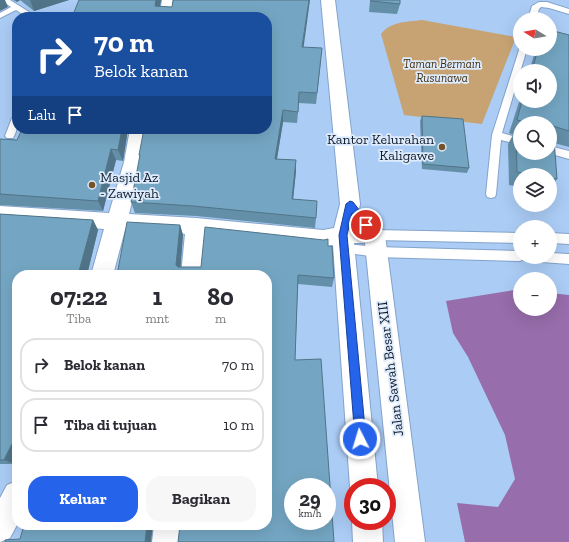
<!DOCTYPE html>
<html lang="id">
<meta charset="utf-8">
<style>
:root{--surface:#fff;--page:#f7f7f7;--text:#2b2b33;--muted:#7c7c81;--line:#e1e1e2;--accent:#2563eb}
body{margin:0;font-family:"Zilla Slab",serif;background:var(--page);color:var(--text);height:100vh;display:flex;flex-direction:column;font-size:15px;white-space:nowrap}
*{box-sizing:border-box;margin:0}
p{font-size:13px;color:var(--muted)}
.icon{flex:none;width:22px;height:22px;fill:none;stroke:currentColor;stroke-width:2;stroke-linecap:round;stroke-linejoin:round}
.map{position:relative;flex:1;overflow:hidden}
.sheet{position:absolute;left:12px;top:270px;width:260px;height:260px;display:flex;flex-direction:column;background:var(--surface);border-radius:16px;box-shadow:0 4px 16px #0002}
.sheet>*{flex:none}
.guide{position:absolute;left:12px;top:12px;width:260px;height:122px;border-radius:16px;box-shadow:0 4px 16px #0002;background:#1a4fa0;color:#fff;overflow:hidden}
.needle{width:26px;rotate:281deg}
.buttons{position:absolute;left:513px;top:12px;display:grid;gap:8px}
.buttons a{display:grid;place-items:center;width:44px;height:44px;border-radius:50%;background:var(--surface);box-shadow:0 4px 16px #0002;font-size:20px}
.speed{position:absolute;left:284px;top:478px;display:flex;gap:8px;font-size:20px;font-weight:700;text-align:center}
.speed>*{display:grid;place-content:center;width:52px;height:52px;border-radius:50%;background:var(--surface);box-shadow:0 4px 16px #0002;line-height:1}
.speed small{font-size:10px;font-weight:400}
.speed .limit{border:6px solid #d22;background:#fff;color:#111}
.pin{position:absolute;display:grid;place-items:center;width:34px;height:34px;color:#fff;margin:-17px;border:2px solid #fff;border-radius:50%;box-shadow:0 1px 4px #0007}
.me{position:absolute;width:44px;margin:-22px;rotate:355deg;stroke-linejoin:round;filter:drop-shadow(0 0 3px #0008)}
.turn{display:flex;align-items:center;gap:14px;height:84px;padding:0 16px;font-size:18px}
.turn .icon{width:52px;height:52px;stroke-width:2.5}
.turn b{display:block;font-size:28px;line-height:34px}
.then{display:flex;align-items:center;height:38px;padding:0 16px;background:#0003;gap:8px;font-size:15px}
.eta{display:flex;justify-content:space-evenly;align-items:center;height:68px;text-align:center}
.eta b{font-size:24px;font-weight:700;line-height:28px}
.action{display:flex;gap:8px;margin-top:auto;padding:8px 16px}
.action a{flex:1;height:46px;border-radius:16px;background:var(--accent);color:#fff;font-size:16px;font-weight:700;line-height:46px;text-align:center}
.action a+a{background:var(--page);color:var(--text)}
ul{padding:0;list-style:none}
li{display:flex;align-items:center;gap:12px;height:54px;margin:0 8px 6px;padding:0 8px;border:2px solid var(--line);border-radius:16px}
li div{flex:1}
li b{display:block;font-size:15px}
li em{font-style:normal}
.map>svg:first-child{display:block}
.green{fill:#c7a373}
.water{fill:#976dab}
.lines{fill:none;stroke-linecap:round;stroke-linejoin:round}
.lane-casing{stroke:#83a3cb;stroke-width:2}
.street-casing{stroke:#83a3cb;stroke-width:2}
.lane{fill:#fff;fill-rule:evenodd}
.street{fill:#fff;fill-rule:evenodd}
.wall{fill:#648fa8;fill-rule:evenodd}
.shaded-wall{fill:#517488}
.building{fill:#74a6c3;stroke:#517488;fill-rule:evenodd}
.route{fill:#2563eb;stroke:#184099}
.poi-dot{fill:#735429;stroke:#deebfc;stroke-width:1.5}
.labels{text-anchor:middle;stroke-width:3.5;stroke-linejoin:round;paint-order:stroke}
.far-park-label{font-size:12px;font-style:italic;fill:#412d0f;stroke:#deebfc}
.poi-label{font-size:14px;fill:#101c2b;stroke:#deebfc;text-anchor:end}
.street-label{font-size:14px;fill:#101c2b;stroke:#deebfc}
</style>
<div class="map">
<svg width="569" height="542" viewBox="0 0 569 542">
<rect width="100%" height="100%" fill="#abccf5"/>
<!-- green -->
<path class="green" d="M422,20L516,37L482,124L404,115L381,34C391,21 407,22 422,20Z"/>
<!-- water -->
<path class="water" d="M514,290H520V309H550V293L569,295V542H465L457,503L498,507L515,479L505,435L468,357L453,333L446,301Z"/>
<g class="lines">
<defs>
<path id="lane" d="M1,0H10L37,17H27L16,10L0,18V13L11,7Z
M539,2H547L569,9V14L549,8L541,7L539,9L536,19H528L532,6Z
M520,47V49H527L502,133L520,138V145L501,140L496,194L495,197L491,198L487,197L486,194L492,135Z
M17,115C17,124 18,130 13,138H7L5,136L12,118Z
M550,146L569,151V159L548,153H550Z
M375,230L520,233V243L375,240L371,238L369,235L371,232Z
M550,233L569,234V244L550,243Z
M340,242L346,244L377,247L520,251V257H525L524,259L520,261L377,257L341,252L336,250L334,247L336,244Z
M550,253L569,254V264L541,262L537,260L535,257H550Z"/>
<path id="street" d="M162,0H176L173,17H159Z
M321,0H335L360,204L356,224L359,218C372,214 379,223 385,235L425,542H395L365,243H354L378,487H353V495L350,487L333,245L323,248L206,235L203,275H181L185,234L125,230L113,275H91L104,229L0,222V206L109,213L124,162L130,129H148L142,162L129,214L196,218L323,230L334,228L340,204Z
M17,481V525L10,538L0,542V498L7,485Z
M353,519V521H382L383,542H353L352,521Z
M154,525H184L182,542H152Z"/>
</defs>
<!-- lane casing -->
<use href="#lane" class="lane-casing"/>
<!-- street casing -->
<use href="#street" class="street-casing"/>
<!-- lane -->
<use href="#lane" class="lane"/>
<!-- street -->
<use href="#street" class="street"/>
</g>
<!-- wall -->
<path class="wall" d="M13,0H69L34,11L20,0L17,2Z
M79,0H161L160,6L303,47L321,60L316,104L299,103L297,123L283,122L277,159L296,160V171L293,199L316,218L315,228L196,216L135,213L131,202L140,158L139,155L267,129Z
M370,0H400V4L397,14L369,12Z
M569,35V147L554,143L557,179L550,189V175H520V187L509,185L508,144L513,135L509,133L520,99V101H550V71H529L536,49H550ZM520,123H550L520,153Z
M422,116L469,168L467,173L422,169L420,121Z
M128,129L123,161L116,160L103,211L0,205V139L17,140Z
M0,214L93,220L98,230L87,275H17L15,464H0Z
M180,225L183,235L180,267H201L328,246L334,278L332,287L298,284L295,360L267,275H117Z"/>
<!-- shaded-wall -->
<path class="shaded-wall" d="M0,0H5L8,7L0,11Z
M15,0H20L17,2Z
M30,0H69L34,11Z
M156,0H161L158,17L155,6Z
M309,0H310L302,59V47Z
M283,110V122L275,170V159Z
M122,129H128L123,161L118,150Z
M111,149L116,160L103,211L98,201Z
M296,160V171L292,210V199Z
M93,220L98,230L87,275H78Z
M180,225L183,235L180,275L176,265Z
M17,434V461L15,464L4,460Z
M147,525H153L151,542H145Z"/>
<!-- building -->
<path class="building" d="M79,0H156L155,6L172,7L173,0H309L302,47L322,48L317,93L299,92L298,112L283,110L275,159L296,160L292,199L317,201L316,218L193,206L131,202L140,155H139L144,129H267V17H72Z
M371,0H400V4L371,1Z
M550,30L569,35V131L553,126L557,179L550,178V175H535L517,172L516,130L520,131V153H550V123H528L517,120L522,101H550V71H532L538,49H550Z
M422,116L463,119L469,168L423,164Z
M22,129H122L118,150L111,149L98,201L0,194V139L17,140Z
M0,214L93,220L78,275H17V434L4,460H0Z
M127,222L180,225L176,265L178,267H201L205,227L324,240L328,239V246H332L334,278L298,275L295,360L321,359L334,542H178L180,525H267V275H117ZM293,487H327V521H293Z
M24,525H147L145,542H5V540L20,539Z"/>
<!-- route -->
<path class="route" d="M350,201L353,202L371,225L366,228L363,227L352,213L347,235L366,439L364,443L360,445L356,443L355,439L339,235L346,204Z"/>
<!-- markers -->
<g class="poi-dot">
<circle cx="442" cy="147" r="4"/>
<circle cx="92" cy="185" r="4"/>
</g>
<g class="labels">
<!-- far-park labels -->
<g class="far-park-label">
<text x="442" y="68">Taman Bermain<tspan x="442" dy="14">Rusunawa</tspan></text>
</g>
<!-- poi labels -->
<g class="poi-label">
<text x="434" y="144">Kantor Kelurahan<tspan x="434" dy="16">Kaligawe</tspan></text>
<text x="100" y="182" text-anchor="start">Masjid Az<tspan x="100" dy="16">- Zawiyah</tspan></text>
</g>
<!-- street labels -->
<g class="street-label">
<text transform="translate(390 369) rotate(-97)" y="5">Jalan Sawah Besar XIII</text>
</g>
</g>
</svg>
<div class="buttons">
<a><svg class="needle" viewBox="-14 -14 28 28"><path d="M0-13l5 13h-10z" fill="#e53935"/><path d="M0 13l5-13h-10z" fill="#7c7c81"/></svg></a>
<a><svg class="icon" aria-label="sound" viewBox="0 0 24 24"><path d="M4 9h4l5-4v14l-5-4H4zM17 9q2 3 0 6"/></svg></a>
<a><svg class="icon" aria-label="search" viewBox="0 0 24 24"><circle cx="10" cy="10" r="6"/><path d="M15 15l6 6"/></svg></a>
<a><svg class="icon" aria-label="layers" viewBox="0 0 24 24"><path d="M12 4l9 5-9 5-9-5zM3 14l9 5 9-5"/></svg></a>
<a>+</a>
<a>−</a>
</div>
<div class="speed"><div>29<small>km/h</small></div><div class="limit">30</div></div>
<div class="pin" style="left:366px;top:225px;background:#d93025"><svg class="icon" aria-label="arrive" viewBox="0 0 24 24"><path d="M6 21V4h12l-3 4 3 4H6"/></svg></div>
<svg class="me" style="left:360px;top:439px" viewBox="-20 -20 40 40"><circle r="17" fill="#2563eb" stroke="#fff" stroke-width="3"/><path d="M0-11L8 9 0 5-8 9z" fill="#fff"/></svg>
<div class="guide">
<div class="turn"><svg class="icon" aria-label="right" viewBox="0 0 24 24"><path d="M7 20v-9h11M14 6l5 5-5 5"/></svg><div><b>70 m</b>Belok kanan</div></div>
<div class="then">Lalu<svg class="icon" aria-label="arrive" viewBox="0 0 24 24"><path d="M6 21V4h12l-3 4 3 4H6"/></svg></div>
</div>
<section class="sheet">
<div class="eta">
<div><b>07:22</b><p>Tiba</p></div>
<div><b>1</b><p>mnt</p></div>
<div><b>80</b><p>m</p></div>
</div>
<ul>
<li><svg class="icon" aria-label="right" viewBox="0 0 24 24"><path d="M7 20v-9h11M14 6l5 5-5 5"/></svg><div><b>Belok kanan</b></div><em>70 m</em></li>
<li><svg class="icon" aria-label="arrive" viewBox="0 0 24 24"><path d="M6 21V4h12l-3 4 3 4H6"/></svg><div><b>Tiba di tujuan</b></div><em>10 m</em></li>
</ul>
<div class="action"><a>Keluar</a><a>Bagikan</a></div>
</section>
</div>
